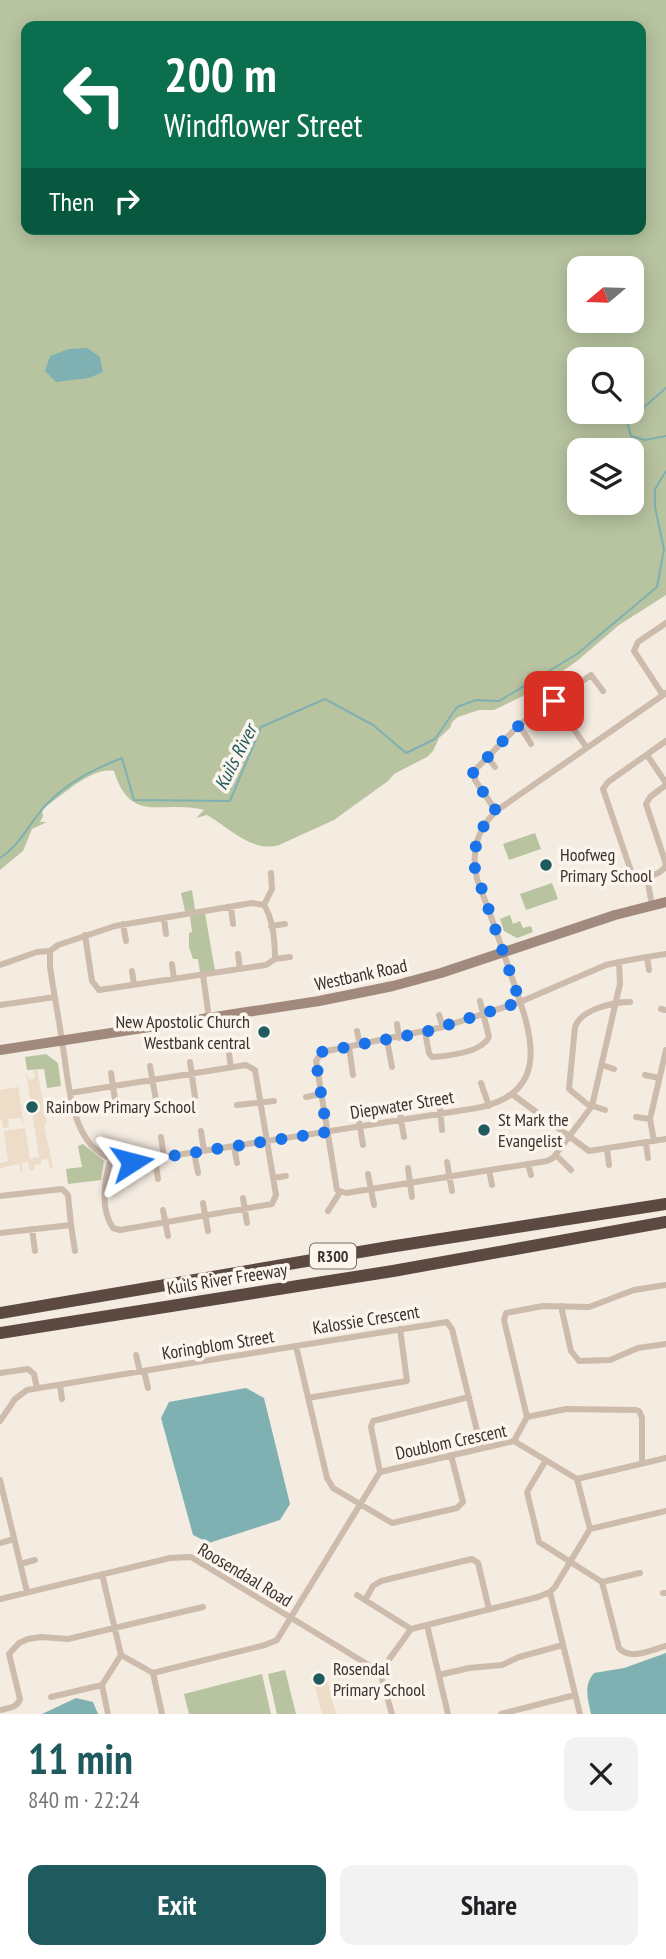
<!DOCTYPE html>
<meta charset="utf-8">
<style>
:root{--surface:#fff;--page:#f2f2f2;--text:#202124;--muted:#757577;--accent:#1f5a5e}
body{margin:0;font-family:"PT Sans Narrow",sans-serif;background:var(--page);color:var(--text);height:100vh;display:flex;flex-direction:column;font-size:26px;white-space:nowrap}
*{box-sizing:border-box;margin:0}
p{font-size:23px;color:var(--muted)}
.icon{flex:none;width:38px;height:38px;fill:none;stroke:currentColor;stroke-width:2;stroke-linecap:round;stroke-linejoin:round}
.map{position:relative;height:1714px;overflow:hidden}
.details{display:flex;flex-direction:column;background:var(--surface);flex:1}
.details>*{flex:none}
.banner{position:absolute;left:21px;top:21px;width:625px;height:214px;border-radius:14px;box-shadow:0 4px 18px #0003;background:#0b6e4f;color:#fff;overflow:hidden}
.needle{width:46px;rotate:251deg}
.tools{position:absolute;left:567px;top:256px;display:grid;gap:14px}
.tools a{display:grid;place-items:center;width:77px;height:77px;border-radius:14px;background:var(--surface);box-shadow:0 4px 18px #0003;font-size:35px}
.pin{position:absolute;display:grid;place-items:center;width:60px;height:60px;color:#fff;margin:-30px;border-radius:14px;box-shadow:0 4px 10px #0006}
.me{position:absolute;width:77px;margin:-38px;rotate:81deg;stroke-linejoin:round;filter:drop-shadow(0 0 5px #0008)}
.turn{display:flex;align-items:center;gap:24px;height:147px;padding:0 28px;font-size:32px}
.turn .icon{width:91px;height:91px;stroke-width:2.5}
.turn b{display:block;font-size:49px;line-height:60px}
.then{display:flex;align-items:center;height:66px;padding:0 28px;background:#0003;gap:14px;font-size:26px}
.round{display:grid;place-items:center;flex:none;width:74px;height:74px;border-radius:14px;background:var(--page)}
.headline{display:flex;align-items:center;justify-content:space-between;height:119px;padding:0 28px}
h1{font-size:42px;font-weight:700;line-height:52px;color:var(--accent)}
.button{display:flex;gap:14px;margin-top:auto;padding:14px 28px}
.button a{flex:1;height:80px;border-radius:14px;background:var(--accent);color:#fff;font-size:28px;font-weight:700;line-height:80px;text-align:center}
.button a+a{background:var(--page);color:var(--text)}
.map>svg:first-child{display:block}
.green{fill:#b8c4a0;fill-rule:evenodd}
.plaza{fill:#ecdcc8}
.water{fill:#7fb0b2}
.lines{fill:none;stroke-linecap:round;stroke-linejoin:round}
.stream{stroke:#7fb0b2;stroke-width:2}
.street{stroke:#cdbbac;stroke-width:6}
.secondary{stroke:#a18a7d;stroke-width:10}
.highway{stroke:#5c4a42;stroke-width:12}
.route{stroke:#1a73e8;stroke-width:12;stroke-dasharray:0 21.6}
.poi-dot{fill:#1f5a5e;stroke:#fbf5ee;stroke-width:2.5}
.labels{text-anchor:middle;stroke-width:7;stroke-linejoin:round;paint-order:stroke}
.shield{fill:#fbf5ee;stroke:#756b66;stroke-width:2}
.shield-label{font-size:16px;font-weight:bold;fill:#3b302b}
.poi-label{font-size:18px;fill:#3b302b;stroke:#fbf5ee;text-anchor:start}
.street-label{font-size:18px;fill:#3b302b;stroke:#fbf5ee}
.water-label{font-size:19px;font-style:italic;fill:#1f5a5e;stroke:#fbf5ee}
</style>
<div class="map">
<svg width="666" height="1714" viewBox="0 0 666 1714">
<rect width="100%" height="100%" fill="#f4ebe1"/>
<!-- green -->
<path class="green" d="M0,0H666V595L619,625L577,661L539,688L494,710H479L458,717L452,722L450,728L439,738L433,751L427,757L394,774L388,781L334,820L279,845C251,853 229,827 207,815L196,818L204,810C162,799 131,826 114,771C90,767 63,796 42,809L43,816L40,822H47L32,829L23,851L0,870ZM26,26H640V229H26ZM579,268H632V320H579ZM579,359H632V411H579ZM579,450H632V502H579Z
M535,833L541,849L509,860L503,844Z
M552,883L558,899L526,910L520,894Z
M192,890L195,910L185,911L181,893Z
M205,913L215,971L200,972L198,959H193L189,947V933L192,932L190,916Z
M510,915L513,924L520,921L523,928L531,926L533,932L517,938L504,931L500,919Z
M46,1054L58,1063L61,1086L47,1088L44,1069L27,1070L25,1057Z
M83,1144L104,1161L101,1180L68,1184L66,1169L82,1167L78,1146Z
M285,1670L296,1714H277L276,1710L268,1674Z
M262,1674L271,1714H189L184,1694Z"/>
<!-- plaza -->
<path class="plaza" d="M34,1070H37L46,1118L47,1124L44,1125L53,1168H50L48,1159L41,1160V1164L35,1165V1169L30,1171L28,1162L21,1163L23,1172L21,1173L19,1164L0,1168V1163L8,1161L4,1131L25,1128L30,1159L39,1157L26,1072L29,1080L35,1078Z
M17,1079L24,1125L21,1118L8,1119L9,1127L3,1128L2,1120H0V1090L18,1087Z
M327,1680L334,1707L337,1714H322L314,1683Z"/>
<!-- water -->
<path class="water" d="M87,348L100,357L103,372L89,378L56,382L45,371L50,356L69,349Z
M246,1388L264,1398L290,1504L280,1520L209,1543L193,1535L161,1418L169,1402Z
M666,1653V1714H591C588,1699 583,1686 594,1673L624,1668Z
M76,1698L93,1702L98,1714H42Z"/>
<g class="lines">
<!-- stream -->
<path class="stream" d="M666,388L627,422L631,436L645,440L666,436
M0,858C21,845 30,821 47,804C68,782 94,769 122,758L134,800L230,801L261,727L325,699L373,725L406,753L435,739L457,707L476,700L499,701L577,654L657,587L664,549L655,507V489L666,471"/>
<!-- street -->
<path class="street" d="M663,695L634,651L638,642L666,623
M554,701L587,748
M519,725L531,744
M666,741L608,782L603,789L632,874C642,881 661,875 666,865
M647,755L666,783
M487,757L495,767
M666,785L650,797L646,804L666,864
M496,811L475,780V770L519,725L591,675L603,691
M271,873L272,889L264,905L252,903L115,926L58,945L50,951V967C54,994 59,1020 63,1047C70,1093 73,1170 139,1161L477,1108C558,1092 528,1025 510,972C500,941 489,910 477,879C471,852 476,831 496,811L666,693
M647,877L652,906
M231,907L233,924
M164,918L166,934
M123,924L126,941
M271,926L285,924
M85,935L92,981L99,990L266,965L275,959C275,942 273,919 264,905
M238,954L240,969
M647,957L649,970
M275,959L290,957
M619,962L620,984L592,1106L553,1158L547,1161L346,1193L337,1190L316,1061L322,1052L443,1027L520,1002L606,965C626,960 646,957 666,954
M172,964L174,979
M0,965L37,952L50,951
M132,971L134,985
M203,975L209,1018
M0,1005L55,997
M661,1009L666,1010
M439,1015L443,1027
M397,1024L399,1038
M357,1031L360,1045
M425,1032L429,1053L432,1057C448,1056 481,1053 489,1037L480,1001
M387,1040L392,1067
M349,1047L353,1075
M229,1054L231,1067
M190,1062L195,1097
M602,1065L614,1069
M150,1066L157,1106
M111,1073L117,1113
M645,1075L659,1078
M481,1083L489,1106
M70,1093L246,1065L255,1070L276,1195L272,1204L120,1230L113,1228C100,1209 104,1180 111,1159
M512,1094L589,1151L666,1139
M306,1097L321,1094
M439,1097L442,1130
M398,1103L404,1137
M237,1105L274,1101
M357,1109L363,1145
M605,1110L587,1104L569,1089L575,1027C581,1009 614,1002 630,1002
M636,1117L650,1119
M201,1131L204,1151
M161,1137L164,1157
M654,1141L650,1119L666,1050
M646,1143L648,1158
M234,1146L237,1163
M607,1149L609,1165
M194,1152L198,1173
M556,1155L571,1170
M155,1159L158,1179
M447,1162L452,1191
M528,1164L531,1175
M408,1168L412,1197
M489,1170L492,1185
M368,1174L374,1205
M273,1178L286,1176
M0,1196L62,1189L68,1195L71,1225L0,1233
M243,1198L247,1223
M203,1203L208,1231
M163,1210L168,1236
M328,1211L340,1192
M71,1225L75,1251
M32,1229L35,1251
M561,1306L571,1351L579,1361L610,1360L638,1348L666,1344
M136,1355L140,1372
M144,1371L148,1388
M0,1373L28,1369L34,1374L37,1388
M60,1385L62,1399
M308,1398L407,1381L400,1329
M527,1417L566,1409L636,1410L639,1411L642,1418V1463
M0,1421L15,1399L27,1390L296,1346
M514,1441L527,1417L504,1320L506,1313L543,1306L589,1307L634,1290L666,1285
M451,1455L463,1502L457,1508L392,1523L333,1488L327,1478L296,1346L447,1322L452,1329L481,1447
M546,1460L527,1492L539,1542L602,1582L619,1648C630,1661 651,1650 666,1646
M380,1472L371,1427L373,1421L469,1397
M577,1479L666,1458
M0,1480L27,1592
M590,1529L666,1511
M0,1543L14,1539
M20,1564L35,1560
M102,1574L121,1655L153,1673L265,1645L277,1640L380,1472L514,1441L577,1479L590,1529L555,1587L550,1592L538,1597L411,1629L380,1672
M602,1582L640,1573
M550,1592L580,1714
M663,1593H666
M357,1595L411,1629
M0,1599L170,1558L191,1557L380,1672L392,1714
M365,1600L373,1586L381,1581L472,1559L478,1563L489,1609
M427,1625L448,1714
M9,1654L19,1643L28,1639L41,1637L68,1639L203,1607
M153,1673L162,1714
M439,1675L469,1668L502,1665L519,1657L563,1645
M51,1697L102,1685
M0,1710C9,1708 17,1708 20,1699L9,1654
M108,1714L102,1685L121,1655
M501,1714L575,1695"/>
<!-- secondary -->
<path class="secondary" d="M0,1050L319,1001L393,986L441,973L615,915L666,902"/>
<!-- highway -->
<path class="highway" d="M0,1313L389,1247L666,1204
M0,1333L393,1271L666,1222"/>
</g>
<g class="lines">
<!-- route -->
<path class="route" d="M132,1162L327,1132L316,1061L321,1052L425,1032L520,1002L475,869C473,844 479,828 496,811L475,780L473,773L513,730L554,701"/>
</g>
<!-- markers -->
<g class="poi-dot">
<circle cx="546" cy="865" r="7"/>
<circle cx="264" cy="1032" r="7"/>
<circle cx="32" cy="1107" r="7"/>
<circle cx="484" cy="1130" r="7"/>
<circle cx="319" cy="1679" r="7"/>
</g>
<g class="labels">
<!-- shield labels -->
<rect class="shield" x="310" y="1243.5" width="46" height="25" rx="5"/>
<g class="shield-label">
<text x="333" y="1262">R300</text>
</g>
<!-- poi labels -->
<g class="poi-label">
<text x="560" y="861">Hoofweg<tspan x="560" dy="21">Primary School</tspan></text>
<text x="250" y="1028" text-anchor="end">New Apostolic Church<tspan x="250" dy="21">Westbank central</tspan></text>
<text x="46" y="1113">Rainbow Primary School</text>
<text x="498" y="1126">St Mark the<tspan x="498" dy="21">Evangelist</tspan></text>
<text x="333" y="1675">Rosendal<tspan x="333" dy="21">Primary School</tspan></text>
</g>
<!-- street labels -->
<g class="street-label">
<text transform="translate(361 975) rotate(-12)" y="6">Westbank Road</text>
<text transform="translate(402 1105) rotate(-9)" y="6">Diepwater Street</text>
<text transform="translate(227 1279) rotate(-9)" y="6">Kuils River Freeway</text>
<text transform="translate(366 1320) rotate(-9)" y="6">Kalossie Crescent</text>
<text transform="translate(218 1345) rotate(-9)" y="6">Koringblom Street</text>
<text transform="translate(451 1442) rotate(-12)" y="6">Doublom Crescent</text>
<text transform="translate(245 1575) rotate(31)" y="6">Roosendaal Road</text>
</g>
<!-- water labels -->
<g class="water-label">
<text transform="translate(235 757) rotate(-63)" y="7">Kuils River</text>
</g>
</g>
</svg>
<div class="tools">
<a><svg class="needle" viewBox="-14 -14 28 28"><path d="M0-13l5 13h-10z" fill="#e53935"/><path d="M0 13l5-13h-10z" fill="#757577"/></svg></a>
<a><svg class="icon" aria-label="search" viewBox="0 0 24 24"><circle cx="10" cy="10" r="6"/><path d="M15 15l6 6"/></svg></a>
<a><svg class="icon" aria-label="layers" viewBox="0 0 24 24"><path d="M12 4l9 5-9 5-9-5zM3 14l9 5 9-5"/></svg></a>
</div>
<div class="pin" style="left:554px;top:701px;background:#d93025"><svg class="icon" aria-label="arrive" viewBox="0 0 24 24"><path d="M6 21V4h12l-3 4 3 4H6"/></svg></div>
<svg class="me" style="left:132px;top:1162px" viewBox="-20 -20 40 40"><path d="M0-17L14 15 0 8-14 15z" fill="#1a73e8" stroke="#fff" stroke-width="4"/></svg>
<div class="banner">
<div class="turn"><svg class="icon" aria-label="left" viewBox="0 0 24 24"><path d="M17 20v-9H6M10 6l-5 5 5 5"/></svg><div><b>200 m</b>Windflower Street</div></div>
<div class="then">Then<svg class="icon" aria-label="right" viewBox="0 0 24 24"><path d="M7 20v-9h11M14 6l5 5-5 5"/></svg></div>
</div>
</div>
<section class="details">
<div class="headline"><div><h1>11 min</h1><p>840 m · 22:24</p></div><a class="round"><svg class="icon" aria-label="close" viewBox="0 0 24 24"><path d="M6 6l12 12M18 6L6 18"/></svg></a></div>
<div class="button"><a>Exit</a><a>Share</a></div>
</section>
